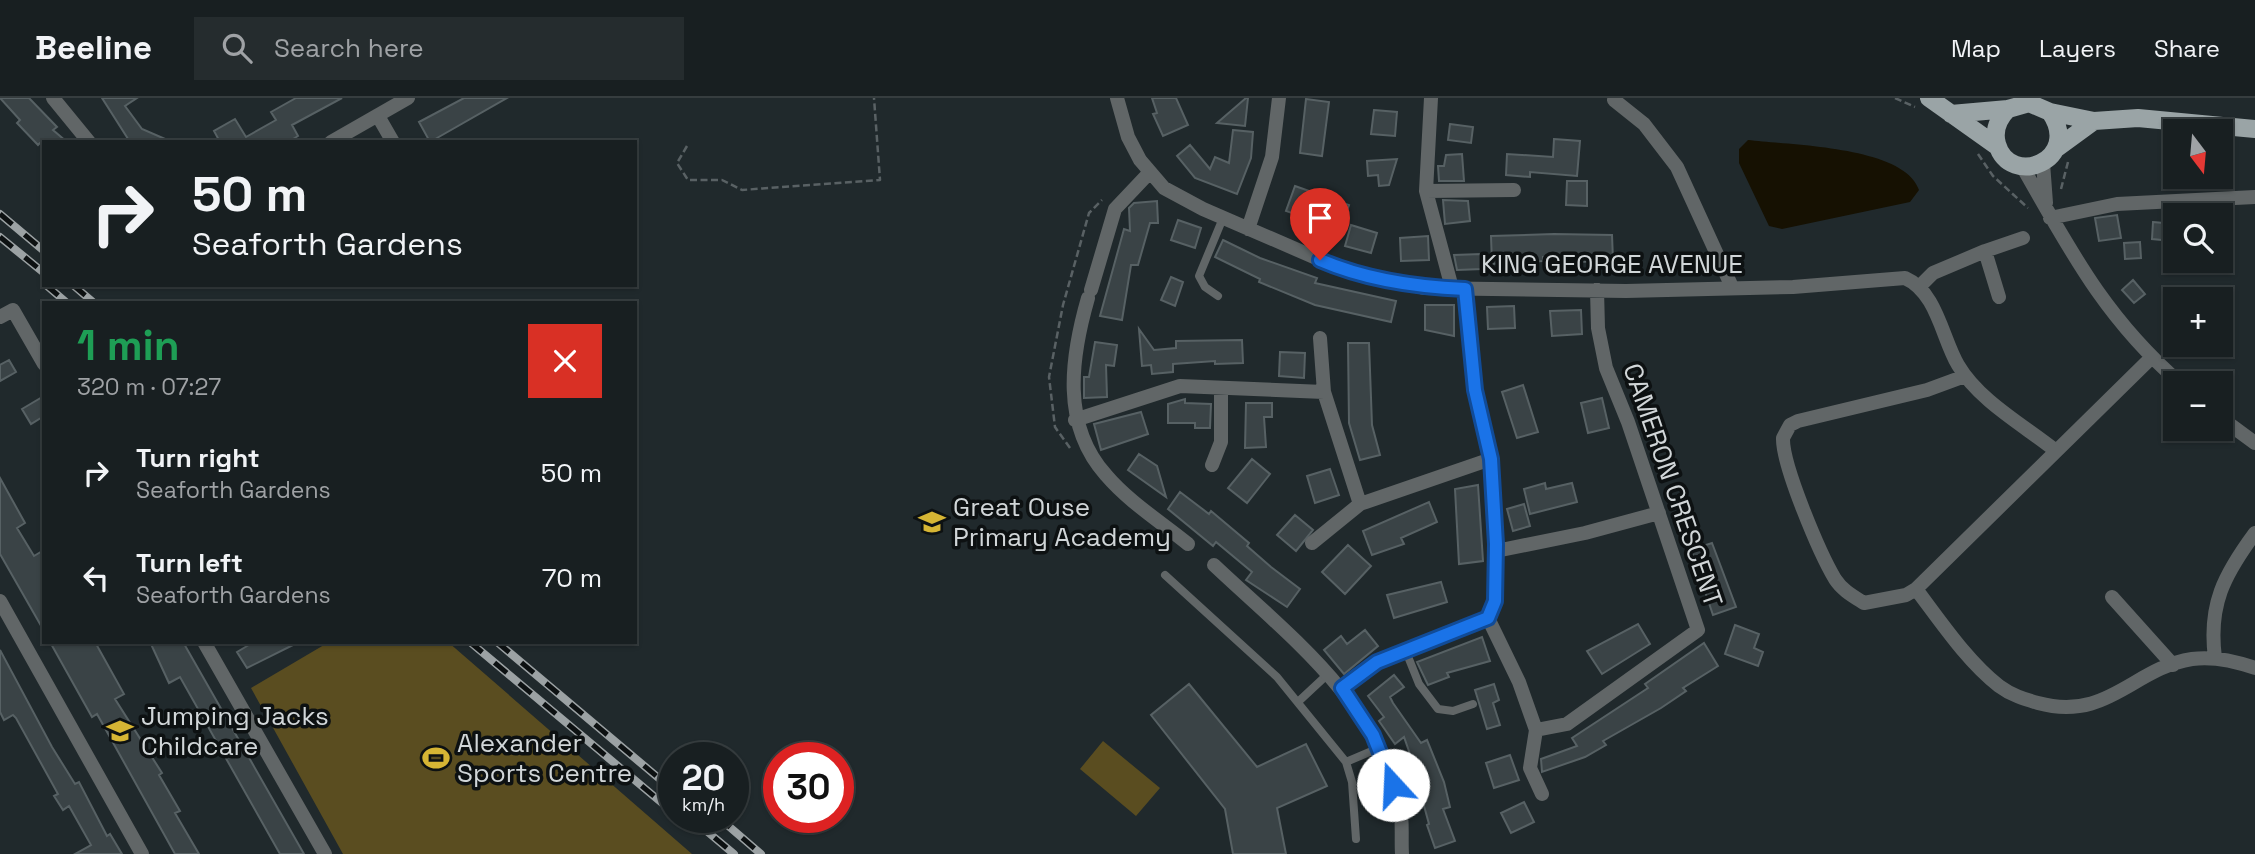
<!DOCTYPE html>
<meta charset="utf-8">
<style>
:root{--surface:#181f21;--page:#252c2e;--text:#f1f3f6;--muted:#9fa2a5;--line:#363d3f}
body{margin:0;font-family:"Space Grotesk",sans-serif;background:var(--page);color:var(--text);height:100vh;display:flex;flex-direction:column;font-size:26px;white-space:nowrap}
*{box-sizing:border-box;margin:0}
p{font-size:23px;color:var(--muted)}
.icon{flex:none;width:38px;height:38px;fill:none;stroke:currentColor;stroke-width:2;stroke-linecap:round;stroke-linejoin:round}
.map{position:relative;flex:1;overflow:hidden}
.drawer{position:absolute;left:42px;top:203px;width:595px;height:343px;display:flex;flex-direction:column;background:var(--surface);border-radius:0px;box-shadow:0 2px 5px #0004,0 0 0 2px var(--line)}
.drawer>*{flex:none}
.guide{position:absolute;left:42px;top:42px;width:595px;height:147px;border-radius:0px;box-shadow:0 2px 5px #0004,0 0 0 2px var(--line);background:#181f21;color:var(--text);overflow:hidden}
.needle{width:46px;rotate:164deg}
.buttons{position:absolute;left:2163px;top:21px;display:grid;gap:14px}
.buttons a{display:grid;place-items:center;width:70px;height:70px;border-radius:0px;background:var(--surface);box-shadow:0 2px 5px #0004,0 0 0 2px var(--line);font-size:35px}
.speed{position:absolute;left:658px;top:644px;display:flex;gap:14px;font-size:35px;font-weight:700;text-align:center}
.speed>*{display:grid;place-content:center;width:91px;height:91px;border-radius:50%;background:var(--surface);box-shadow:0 2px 5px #0004,0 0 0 2px var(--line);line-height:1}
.speed small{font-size:18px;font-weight:400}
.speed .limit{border:10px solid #d22;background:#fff;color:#111}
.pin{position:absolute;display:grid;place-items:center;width:60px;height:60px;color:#fff;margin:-72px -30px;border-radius:50% 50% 50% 0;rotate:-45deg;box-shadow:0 0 7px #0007}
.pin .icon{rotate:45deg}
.me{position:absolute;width:77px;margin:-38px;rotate:340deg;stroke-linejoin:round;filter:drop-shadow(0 0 5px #0008)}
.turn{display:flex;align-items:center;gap:24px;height:147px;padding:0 35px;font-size:32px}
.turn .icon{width:91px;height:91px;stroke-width:2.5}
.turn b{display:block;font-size:49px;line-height:60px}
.round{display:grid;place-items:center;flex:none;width:74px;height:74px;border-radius:0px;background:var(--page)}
.head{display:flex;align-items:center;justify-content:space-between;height:119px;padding:0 35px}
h1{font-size:42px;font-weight:600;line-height:52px;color:#1e9e55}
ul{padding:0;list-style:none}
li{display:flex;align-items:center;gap:21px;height:105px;padding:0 35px}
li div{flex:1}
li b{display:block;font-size:26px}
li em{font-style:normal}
header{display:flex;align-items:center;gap:42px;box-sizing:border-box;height:98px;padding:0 35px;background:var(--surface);border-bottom:2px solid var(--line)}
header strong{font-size:33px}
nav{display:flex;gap:38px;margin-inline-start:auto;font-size:24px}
.search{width:490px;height:63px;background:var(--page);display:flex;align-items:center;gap:18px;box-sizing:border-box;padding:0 24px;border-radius:0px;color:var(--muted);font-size:26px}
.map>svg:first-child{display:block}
.green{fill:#5a4d20}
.water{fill:#161102}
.building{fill:#3a4346;stroke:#576164;stroke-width:2}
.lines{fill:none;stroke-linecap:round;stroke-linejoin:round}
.path{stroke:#596164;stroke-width:2.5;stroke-dasharray:7 3.5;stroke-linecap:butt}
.lane{stroke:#616667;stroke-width:8}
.street{stroke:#616667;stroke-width:14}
.primary{stroke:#9aa4a6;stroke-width:18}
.rail-casing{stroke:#9ca2a4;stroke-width:8}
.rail{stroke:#0d1112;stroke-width:5;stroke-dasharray:16;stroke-linecap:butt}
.route-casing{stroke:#114b97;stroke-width:18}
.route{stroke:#1a73e8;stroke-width:12}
.labels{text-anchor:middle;stroke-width:7;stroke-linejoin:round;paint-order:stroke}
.street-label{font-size:26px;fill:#d1d6d8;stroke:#0d1112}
.poi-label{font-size:26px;fill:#d1d6d8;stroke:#0d1112;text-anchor:start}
</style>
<header>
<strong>Beeline</strong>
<div class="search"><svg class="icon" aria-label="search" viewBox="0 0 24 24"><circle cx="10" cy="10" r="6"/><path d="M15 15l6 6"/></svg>Search here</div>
<nav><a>Map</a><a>Layers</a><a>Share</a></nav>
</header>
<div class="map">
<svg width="2255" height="756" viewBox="0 0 2255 756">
<rect width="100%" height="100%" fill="#20292c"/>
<!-- green -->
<path class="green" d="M329,544H448L692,756H343L251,590Z
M1103,643L1160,690L1136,718L1080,671Z"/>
<!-- water -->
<path class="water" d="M1748,42C1789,47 1905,48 1919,92L1910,104L1782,131L1769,128L1739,65V51Z"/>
<!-- building -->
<path class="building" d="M0,0H29L57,29L53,32L67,44H41L38,47L17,25L20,22Z
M102,0H137L125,8L142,31L172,44H130Z
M296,0H342L292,27L298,38L288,44H220L214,33L235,21L246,39L276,22L271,14Z
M464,0H507L430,44L419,24Z
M1152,0H1176L1188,27L1163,38L1153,16L1157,15Z
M1248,0L1245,28L1217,25L1246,0Z
M1306,1L1329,4L1322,58L1300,55Z
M1374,12L1397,14L1395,38L1371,36Z
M1450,26L1473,29L1471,45L1448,42Z
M1233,32L1253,34L1251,60L1237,96L1195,80L1177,58L1190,47L1210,71L1215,59L1229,65Z
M1554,41L1580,43L1577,78L1530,74V79L1506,77L1507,56L1553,59Z
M1462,56L1464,83H1439L1438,68H1444L1446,57Z
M1397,61L1389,87L1379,88L1378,77L1368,78L1367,63Z
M1567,83H1587V108L1566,107Z
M1295,88L1349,107L1340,132L1286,113Z
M1443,102L1468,103L1470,123L1445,126Z
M1157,103L1158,125H1150L1138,167H1131L1122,222L1100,218L1124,131L1130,133L1129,110L1134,105Z
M2117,117L2121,140L2099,143L2095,120Z
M1178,122L1201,130L1195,150L1171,142Z
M2153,124L2174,126L2172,143L2152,141Z
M1351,127L1377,135L1371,155L1345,148Z
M1554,136L1612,137L1613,162L1581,164V158L1543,159V163L1492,166L1491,138Z
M1428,138L1429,162L1401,163L1400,140Z
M1223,142L1260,160L1317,180L1315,185L1396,203L1391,224L1315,207L1259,184L1260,181L1215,159Z
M2140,144L2141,160L2125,161L2124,145Z
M1481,156L1482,171L1457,172L1454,157Z
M1171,179L1183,184L1175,208L1161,202Z
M2133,182L2145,196L2134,205L2122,192Z
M1425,207H1454V238L1425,232Z
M1514,208L1515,230L1488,231L1487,209Z
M1581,212L1582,236L1552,238L1550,213Z
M1139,231L1154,252L1176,250V243L1242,242L1243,265L1215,266V263L1173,266V274L1152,276L1151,267L1142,268Z
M1095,244L1117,247L1114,268L1106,267L1107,299L1084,300V279H1089Z
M1348,245H1369L1372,327L1380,357L1360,362L1349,325Z
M1280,254L1305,255L1304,280L1279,278Z
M9,262L16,274L0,283V267Z
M1523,287L1538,334L1517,340L1502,294Z
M44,298V318L31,326L22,311Z
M1602,300L1609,330L1588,335L1581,305Z
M1185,301V305L1211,306L1210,330H1195V325H1168V306Z
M1246,305H1272V319H1264L1266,349L1245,350Z
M1141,314L1148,336L1101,352L1094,326Z
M1139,356L1157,368L1166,399L1128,372Z
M1252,361L1270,376L1247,405L1228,390Z
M1330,371L1339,397L1315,405L1307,378Z
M0,380L25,425L17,430L34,458L44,452V533L0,456Z
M1545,385L1546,391L1572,385L1577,404L1530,416L1524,391Z
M1478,387L1483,463L1459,466L1455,391Z
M1180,394L1209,416L1211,413L1249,445L1247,448L1271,469L1300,491L1287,509L1246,482L1252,474L1216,444L1213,448L1168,411Z
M1429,404L1437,424L1401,440L1404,446L1372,457L1363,433Z
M1524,406L1530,428L1513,433L1507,411Z
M1295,417L1313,432L1296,453L1277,437Z
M1712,445L1736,509L1713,517L1691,452Z
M1348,447L1371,468L1345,496L1322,474Z
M1441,484L1447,504L1394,520L1387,497Z
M1638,526L1650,546L1602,576L1587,553Z
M1735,527L1759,536L1754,550L1763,554L1758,568L1725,556Z
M1365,532L1378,548L1344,576L1324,552L1341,538L1347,546Z
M1482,539L1490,563L1447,575L1449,579L1428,587L1417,564Z
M50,544H95L124,596L115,601L162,675L159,677L180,713L175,715L199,756H175L111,641L97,616L92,619Z
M150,544H183L304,756H280L180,579L169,585Z
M254,544H299L247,570L237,554Z
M1704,545L1718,568L1683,590L1686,593L1661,610L1603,643L1606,647L1585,659L1542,674L1541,661L1577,648L1572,640L1648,590L1645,586Z
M0,552L52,649L75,686L79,684L107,738L110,736L122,756H75L91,747L69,708L63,712L54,698L58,696L16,620L13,617L4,622L0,614Z
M1394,577L1404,589L1390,599L1393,605L1421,645L1427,642L1444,684L1450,709L1443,711L1455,743L1435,750L1427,727L1429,726L1421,697L1424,696L1404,639L1395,646L1379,623L1384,619L1368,598Z
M1189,586L1257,669L1306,646L1327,688L1277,710L1286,756H1233L1225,711L1151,617Z
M1494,586L1499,602L1493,605L1500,627L1487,631L1475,592Z
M1510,657L1519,682L1494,690L1486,665Z
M1524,704L1534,724L1511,735L1501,715Z"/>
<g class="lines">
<!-- path -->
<path class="path" d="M1895,0L1915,9
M687,48L677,65L688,82H722L742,92L880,82L874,0
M1978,56L1993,78L2028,110
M2061,91L2068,64
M1070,350L1055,329L1049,279L1063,207L1089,115L1102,102"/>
<!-- lane -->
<path class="lane" d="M1218,198L1205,189L1199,178L1223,120
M1165,477L1277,579L1346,664
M1405,551L1419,586L1438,611L1453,613L1473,606
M1299,603L1328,576
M1356,741L1352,684L1346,664L1379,650"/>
<!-- street -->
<path class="street" d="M53,0L89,44
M1117,0L1128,39L1140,62L1164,90L1203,111L1344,172L1424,190L1626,193L1793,189L1905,180C1937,194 1942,240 1958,267C1979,303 2025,328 2056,353
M1431,0L1426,93L1452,190
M1614,2L1644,26L1677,69L1732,189
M378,18L393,44
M331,44L408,0
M2043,65L2046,105
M2022,68C2070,152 2105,220 2180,285
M1426,93L1514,92
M2050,120L2117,106L2255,99
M1248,131L1272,59L1279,0
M1985,153L2023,140
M1919,189L1933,175L1985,153L1999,199
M1091,192L1115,111L1150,74
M1088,200C1071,259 1061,327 1106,377C1129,404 1161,424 1188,446
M0,219L13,212L44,266
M1320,240L1324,294
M2151,260L1916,491C1941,524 1967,563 1999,588C2011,597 2024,601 2038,605C2108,624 2133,570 2192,561C2214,558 2235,563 2255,570
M2221,320L2255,345
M1075,322L1180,288L1324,294L1360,406
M1212,367L1221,344V290
M1312,445L1360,406L1491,361
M1496,453L1585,435L1659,415
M1214,467C1288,537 1377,603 1400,708C1403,723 1401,741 1402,756
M1916,491L1906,497L1864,505C1853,498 1842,492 1835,481C1820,456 1782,367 1783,340L1790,327L1798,323L1927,292L1965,278
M2112,499L2173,567
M0,503L142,756
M1488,520L1519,584L1536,632L1567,626L1698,532L1628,324L1606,270L1598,230L1597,192
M204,544L325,756
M2215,560C2208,507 2224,477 2255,435
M1342,590L1377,564L1488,520L1495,503L1496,446L1491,361L1475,292L1465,191
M1536,632L1530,670L1542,696"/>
<!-- primary -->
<path class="primary" d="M1929,0L1998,49
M2008,11C1998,21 1993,32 1997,46C2010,91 2083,62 2050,14
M1951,16L2008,11L2029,5L2050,14L2094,23L2138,20L2255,31
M2057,50L2094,23"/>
<defs>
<path id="rail" d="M0,116L44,153
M0,139L44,175
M46,187L67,205
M73,187L94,205
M470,544L674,715
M497,544L674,693
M690,719L734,756
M718,719L761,756"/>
</defs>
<!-- rail casing -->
<use href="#rail" class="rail-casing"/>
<!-- rail -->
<use href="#rail" class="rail"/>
</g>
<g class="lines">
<defs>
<path id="route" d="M1320,162C1366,182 1416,189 1465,191L1475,292L1491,361L1496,446L1495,503L1488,520L1377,564L1342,590L1373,637L1393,687"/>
</defs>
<!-- route casing -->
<use href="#route" class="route-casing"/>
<!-- route -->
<use href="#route" class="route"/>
</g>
<!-- icons -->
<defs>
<symbol id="school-bare" viewBox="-9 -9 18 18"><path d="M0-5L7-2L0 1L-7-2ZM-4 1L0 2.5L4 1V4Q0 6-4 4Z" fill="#d6b534" stroke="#0d1112" stroke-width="2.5" paint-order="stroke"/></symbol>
<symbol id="stadium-bare" viewBox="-9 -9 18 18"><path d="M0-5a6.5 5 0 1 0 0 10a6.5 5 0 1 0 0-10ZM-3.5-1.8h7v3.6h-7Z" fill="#d6b534" stroke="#0d1112" stroke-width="2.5" paint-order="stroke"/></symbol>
</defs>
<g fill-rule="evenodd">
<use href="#school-bare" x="913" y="405" width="38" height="38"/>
<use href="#school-bare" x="101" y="614" width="38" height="38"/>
<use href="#stadium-bare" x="417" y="641" width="38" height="38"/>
</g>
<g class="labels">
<!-- street labels -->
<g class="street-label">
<text x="1612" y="175">KING GEORGE AVENUE</text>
<text transform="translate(1673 387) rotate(71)" y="9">CAMERON CRESCENT</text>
</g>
<!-- poi labels -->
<g class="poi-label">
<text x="953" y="418">Great Ouse<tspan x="953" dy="30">Primary Academy</tspan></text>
<text x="141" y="627">Jumping Jacks<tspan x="141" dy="30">Childcare</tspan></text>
<text x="457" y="654">Alexander<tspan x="457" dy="30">Sports Centre</tspan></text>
</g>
</g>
</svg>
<div class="buttons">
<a><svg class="needle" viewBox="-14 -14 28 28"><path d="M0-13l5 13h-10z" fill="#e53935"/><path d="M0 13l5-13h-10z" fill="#9fa2a5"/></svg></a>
<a><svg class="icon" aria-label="search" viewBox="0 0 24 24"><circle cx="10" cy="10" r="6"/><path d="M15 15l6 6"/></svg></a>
<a>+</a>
<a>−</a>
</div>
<div class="speed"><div>20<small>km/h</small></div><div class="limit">30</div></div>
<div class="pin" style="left:1320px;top:162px;background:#d93025"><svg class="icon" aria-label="arrive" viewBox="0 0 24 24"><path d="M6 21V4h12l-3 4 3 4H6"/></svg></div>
<svg class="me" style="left:1393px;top:687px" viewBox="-20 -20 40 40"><circle r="19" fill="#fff"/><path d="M0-13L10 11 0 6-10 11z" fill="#1a73e8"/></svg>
<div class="guide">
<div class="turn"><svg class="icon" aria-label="right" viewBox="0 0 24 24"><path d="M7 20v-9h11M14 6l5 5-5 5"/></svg><div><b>50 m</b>Seaforth Gardens</div></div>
</div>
<section class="drawer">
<div class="head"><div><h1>1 min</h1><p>320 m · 07:27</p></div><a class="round" style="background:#d93025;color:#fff"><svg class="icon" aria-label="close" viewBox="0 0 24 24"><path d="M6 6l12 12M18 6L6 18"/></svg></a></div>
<ul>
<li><svg class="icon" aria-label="right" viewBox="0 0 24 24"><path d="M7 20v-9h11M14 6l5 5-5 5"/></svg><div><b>Turn right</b><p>Seaforth Gardens</p></div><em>50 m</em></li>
<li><svg class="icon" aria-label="left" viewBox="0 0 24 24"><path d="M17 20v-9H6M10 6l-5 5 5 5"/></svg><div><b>Turn left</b><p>Seaforth Gardens</p></div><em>70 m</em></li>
</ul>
</section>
</div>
